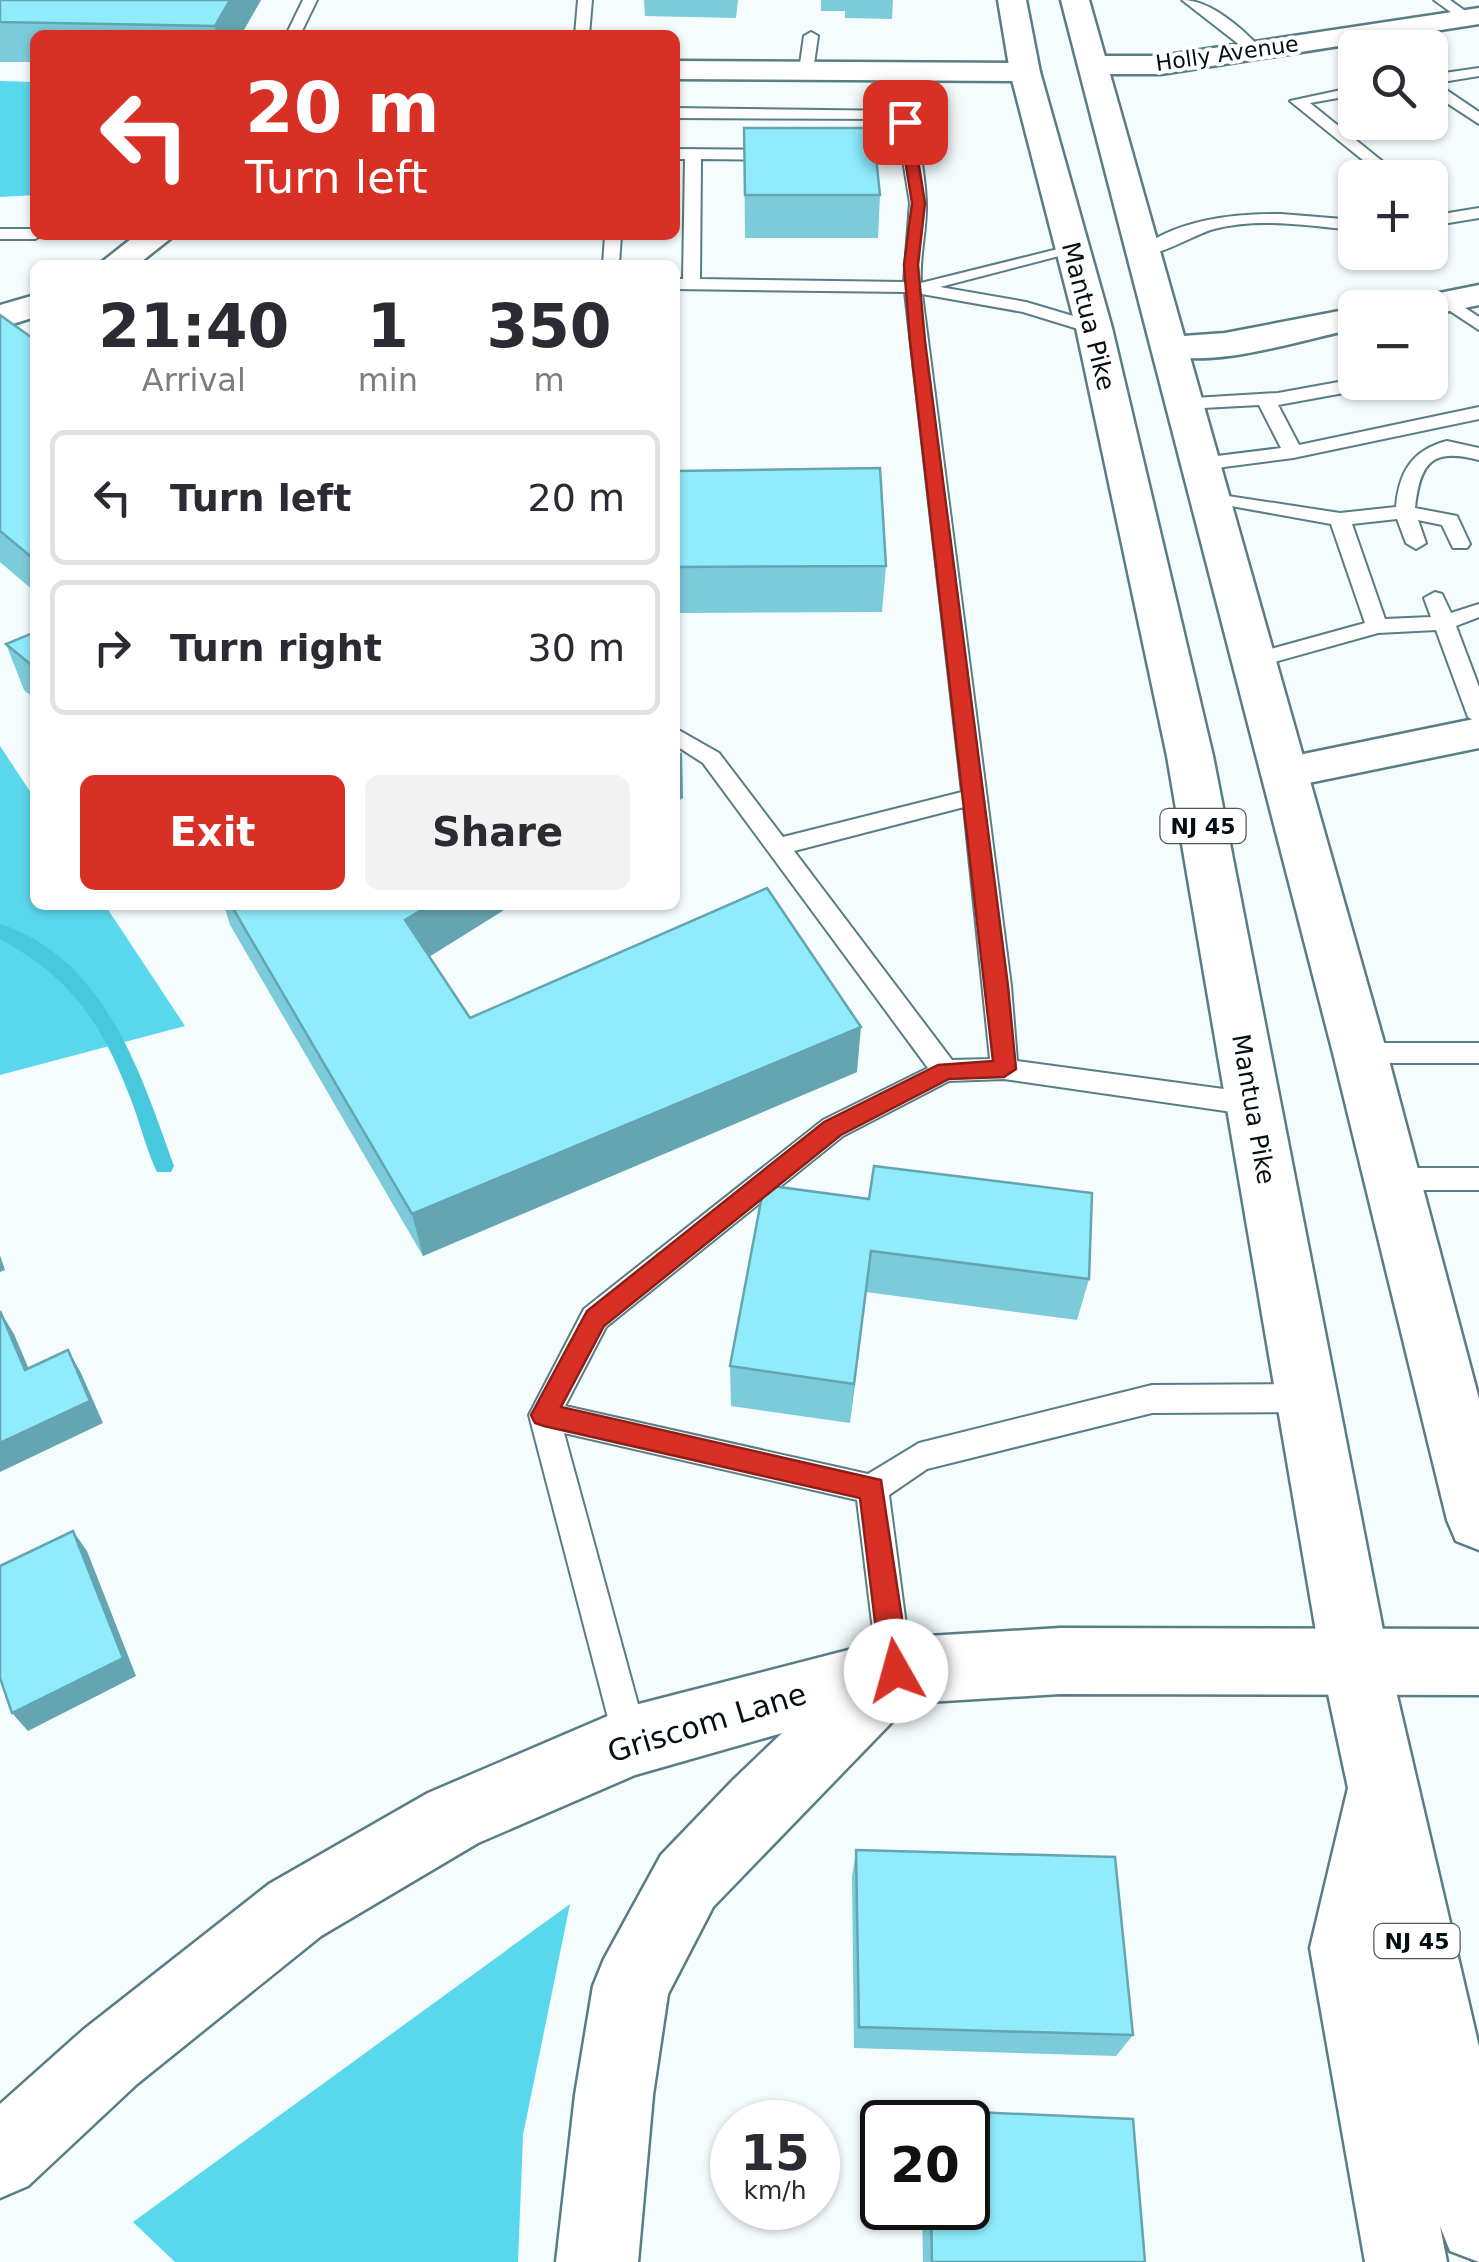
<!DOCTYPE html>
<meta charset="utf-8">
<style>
:root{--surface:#fff;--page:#f2f2f3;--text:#2b2b33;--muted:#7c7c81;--line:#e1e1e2;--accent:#d93025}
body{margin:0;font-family:"DejaVu Sans",sans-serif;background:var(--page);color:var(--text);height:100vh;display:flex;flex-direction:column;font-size:38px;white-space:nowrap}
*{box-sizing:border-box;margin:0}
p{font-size:32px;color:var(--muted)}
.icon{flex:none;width:55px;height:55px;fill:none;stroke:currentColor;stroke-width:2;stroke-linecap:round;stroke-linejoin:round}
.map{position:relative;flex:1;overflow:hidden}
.panel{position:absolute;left:30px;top:260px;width:650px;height:650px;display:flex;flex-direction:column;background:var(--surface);border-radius:15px;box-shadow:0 2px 8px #0004}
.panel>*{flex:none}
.top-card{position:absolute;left:30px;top:30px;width:650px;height:210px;border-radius:15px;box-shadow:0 2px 8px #0004;background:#d93025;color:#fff;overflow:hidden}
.controls{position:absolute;left:1338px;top:30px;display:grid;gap:20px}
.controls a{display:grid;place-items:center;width:110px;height:110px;border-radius:15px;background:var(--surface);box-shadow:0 2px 8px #0004;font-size:50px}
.speed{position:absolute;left:710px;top:2100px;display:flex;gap:20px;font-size:50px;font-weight:700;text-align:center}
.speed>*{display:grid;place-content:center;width:130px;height:130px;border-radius:50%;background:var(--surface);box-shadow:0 2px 8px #0004;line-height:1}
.speed small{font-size:25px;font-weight:400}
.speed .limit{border:5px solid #111;border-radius:15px;background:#fff;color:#111}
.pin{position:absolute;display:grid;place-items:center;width:85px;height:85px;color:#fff;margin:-42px;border-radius:20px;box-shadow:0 5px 15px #0006}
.me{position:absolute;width:110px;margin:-55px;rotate:353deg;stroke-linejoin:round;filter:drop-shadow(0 0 8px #0008)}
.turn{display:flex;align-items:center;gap:35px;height:210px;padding:0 50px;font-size:45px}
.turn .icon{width:130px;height:130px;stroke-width:2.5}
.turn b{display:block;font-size:70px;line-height:85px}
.eta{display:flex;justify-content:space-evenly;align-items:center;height:170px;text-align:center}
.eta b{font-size:60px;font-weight:600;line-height:70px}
.action{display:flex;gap:20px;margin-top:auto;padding:20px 50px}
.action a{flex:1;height:115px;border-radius:15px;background:var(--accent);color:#fff;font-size:40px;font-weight:600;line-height:115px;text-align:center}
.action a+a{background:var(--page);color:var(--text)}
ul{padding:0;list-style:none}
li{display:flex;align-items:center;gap:30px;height:135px;margin:0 20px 15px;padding:0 30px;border:5px solid var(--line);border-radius:15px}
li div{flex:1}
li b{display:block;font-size:38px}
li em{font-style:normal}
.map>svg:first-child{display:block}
.forest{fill:#59d7ec}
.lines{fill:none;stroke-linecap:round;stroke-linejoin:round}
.stream{fill:#48c8dd;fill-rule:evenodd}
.service-casing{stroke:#587d84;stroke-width:4}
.minor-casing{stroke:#587d84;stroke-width:5}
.secondary-casing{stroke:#587d84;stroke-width:5}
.primary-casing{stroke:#587d84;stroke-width:5}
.service{fill:#fff;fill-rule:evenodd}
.minor{fill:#fff;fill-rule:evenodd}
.secondary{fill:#fff;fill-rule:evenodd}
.primary{fill:#fff;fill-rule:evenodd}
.wall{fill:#7ccbda}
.shaded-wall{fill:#65a5b1}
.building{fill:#90ecfd;stroke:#65a5b1;stroke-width:2.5}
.route{fill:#d93025;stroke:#8d1f18;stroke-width:2.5}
.labels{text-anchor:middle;stroke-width:8;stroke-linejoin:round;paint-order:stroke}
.far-street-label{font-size:22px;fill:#030f12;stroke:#fff}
.shield{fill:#fff;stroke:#4f5759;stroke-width:2.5}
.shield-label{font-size:22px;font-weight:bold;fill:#030f12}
.street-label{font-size:25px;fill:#030f12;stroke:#fff}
.near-street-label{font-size:30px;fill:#030f12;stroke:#fff}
</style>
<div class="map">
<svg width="1479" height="2262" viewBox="0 0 1479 2262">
<rect width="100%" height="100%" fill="#f4fcfd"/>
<!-- forest -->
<path class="forest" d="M0,81L35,82V195L0,197Z
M0,746L35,799V905H105L185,1026L0,1075Z
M570,1904L523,2135L518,2262H175L133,2222Z"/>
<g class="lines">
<!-- stream -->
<path class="stream" d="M0,924C106,959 140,1072 174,1166L171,1172H157C147,1151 141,1127 133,1105C104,1027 75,980 0,939Z"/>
<defs>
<path id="service" d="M303,0H317L300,35H286Z
M578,0H592L589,35H575Z
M1182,0C1211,0 1243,29 1262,50L1250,53Z
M1434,0H1450L1475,18L1463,21Z
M1355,31H1365L1385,48H1368L1355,37Z
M811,32L818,36L813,71L806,75L799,71L804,36Z
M1479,68V76L1436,83L1479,112V124L1430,92V75Z
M1355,87V95L1310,103L1403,178H1385L1290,101Z
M675,108L905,111C919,131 925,177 926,203C927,230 919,256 921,283L1074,245L1082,250L940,287L1026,302L1100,324V332H1088L1023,312L922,294L1011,986L1017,1061L1253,1093L1263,1097L1267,1104L1263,1111L1253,1115L1004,1079L949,1081L843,1136L606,1327L565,1406L868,1474L919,1443L1152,1385L1307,1384L1318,1388L1322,1398L1318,1408L1307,1412L1152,1413L927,1469L889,1495L912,1671L907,1683L895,1688L883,1683L878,1671L857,1500L564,1433L648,1741L643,1753L631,1758L619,1753L614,1741L529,1415L584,1309L823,1120L928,1068L703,763L675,745V728L719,753L783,837L962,792L905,292L675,289V279H683L685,159H675V149L778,150L786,155L778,160L701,159L700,279L904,282L910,203L903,160H841L833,155L841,150H902L897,122L895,119L675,118ZM964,807L990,1059L952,1060L794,851Z
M1479,208V218L1430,226V216Z
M1281,214L1355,220V230C1309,226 1260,217 1214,229C1194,234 1150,263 1136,252C1173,220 1234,213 1281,214Z
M0,229H35V235H43L35,239H0Z
M605,235H621L619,265H603Z
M1447,296L1479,317V330L1441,305V297Z
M1355,379V382H1380L1371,388L1278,405L1299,445L1479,407V419L1293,458L1201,470L1191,464L1201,458L1281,448L1259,405L1184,409L1177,407V399L1278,393Z
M1447,441L1479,448V460C1433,448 1420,461 1415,508L1457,516L1470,544L1467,548H1453L1442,525L1418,520L1426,543L1416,549L1406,543L1397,519L1352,524L1385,619L1431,617L1424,598L1435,592L1442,594L1451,613L1479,604V617L1456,626L1479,687V724L1468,717L1436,630L1378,633L1253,668L1245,666L1242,661L1245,656L1365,623L1331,524L1209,502L1202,500V492L1340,513L1396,507C1399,472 1412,450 1447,441Z
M1360,1043H1479V1063H1360L1351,1060L1347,1053L1351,1046Z
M1390,1168H1479V1190H1390L1380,1187L1376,1179L1380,1171Z"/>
<path id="minor" d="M1479,8V24L1161,74H1094L1084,71L1079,65L1084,59L1094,56H1161Z
M675,61L1025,63L1035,66L1040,72L1035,78L1025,81L675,79Z
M136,235H175L137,265H98Z
M1479,285V305L1430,315V308H1395L1400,301Z
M35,295V317L0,328V305Z
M1355,308V329C1294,341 1218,369 1156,354L1151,346L1156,338L1225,333Z
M1479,718V748L1284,788L1268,784L1261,773L1268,762L1284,758Z
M895,1638L919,1648L929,1671L919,1694L635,1775L478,1843L321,1936L137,2084L28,2186L0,2198V2104L83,2030L269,1884L428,1793L631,1706Z"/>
<path id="secondary" d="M1060,1628L1479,1629V1695L1060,1694L895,1704L871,1694L861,1671L871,1648L895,1638Z"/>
<path id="primary" d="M998,0H1026L1040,72L1112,328L1213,756L1389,1661L1479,2047V2262L1450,2251L1440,2226L1447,2262H1365L1310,1948L1348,1788L1321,1661L1167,756L1076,328L1010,72Z
M1061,0H1089L1387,1053L1479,1399V1550L1456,1541L1447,1520L1333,1053Z
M895,1638L919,1648L929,1671L919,1694L713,1907L668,1994L653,2095L638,2262H556L575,2095L593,1986L604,1959L661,1855L733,1780L871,1648Z"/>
</defs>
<!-- service casing -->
<use href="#service" class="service-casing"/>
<!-- minor casing -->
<use href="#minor" class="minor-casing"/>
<!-- secondary casing -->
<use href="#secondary" class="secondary-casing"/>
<!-- primary casing -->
<use href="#primary" class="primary-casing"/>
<!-- service -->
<use href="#service" class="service"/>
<!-- minor -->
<use href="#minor" class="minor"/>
<!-- secondary -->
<use href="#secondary" class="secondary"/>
<!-- primary -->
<use href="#primary" class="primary"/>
</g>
<!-- wall -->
<path class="wall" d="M0,0H261L241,35H35V62H0Z
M644,0H738L736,18L645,16Z
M821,0H893L892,19L845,18V11H821Z
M744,128L880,195L878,238H745Z
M0,315L35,340V592L0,562Z
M675,471L886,566L882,612L675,613Z
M35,632V699L24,690L6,644Z
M224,905H512L429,957L470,1018L857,1072L423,1256L230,925Z
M764,1185L1089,1279L1077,1320L866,1292L850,1423L731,1406L730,1366Z
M856,1850L1133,2035L1116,2056L854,2048L852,1877Z
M929,2110L1133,2119L1145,2262H923L922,2208H968V2122H923Z"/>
<!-- shaded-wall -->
<path class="shaded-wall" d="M230,0H261L241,35H217L215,26Z
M682,752L683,798L675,803V756Z
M430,905H512L414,966L405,920Z
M861,1027L857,1072L423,1256L412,1214Z
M871,1251L866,1292L850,1423L854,1384Z
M0,1255L5,1270L0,1272Z
M0,1311L14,1334L39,1393L25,1370Z
M68,1350L81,1373L103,1423L0,1472V1443Z
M73,1531L87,1551L136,1676L28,1731L12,1713Z"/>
<!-- building -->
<path class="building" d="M0,0H230L215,26L0,22Z
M744,128H873L880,195H745Z
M0,315L35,340V560L0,531Z
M880,468L886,566L675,567V471Z
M35,632V668L6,644Z
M767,888L861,1027L412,1214L231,905H430L405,920L470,1018Z
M874,1166L1092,1193L1089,1279L871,1251L854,1384L730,1366L764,1185L869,1199Z
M0,1311L25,1370L68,1350L90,1401L0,1443Z
M73,1531L123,1658L12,1713L0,1678V1566Z
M856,1850L1115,1857L1133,2035L859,2027Z
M929,2110L1133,2119L1145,2262H932L931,2208H968V2122H929Z"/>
<!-- route -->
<path class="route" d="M905,118L912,122L925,203L918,265L925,341L1008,986L1016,1069L1004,1077L949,1079L841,1135L604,1326L561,1407L881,1480L910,1671L905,1681L896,1685L886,1681L881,1671L860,1498L544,1426L535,1423L531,1415L587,1311L824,1122L938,1065L993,1061L910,341L904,265L912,203L899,122Z"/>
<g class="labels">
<!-- far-street labels -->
<g class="far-street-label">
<text transform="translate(1227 53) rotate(-8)" y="8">Holly Avenue</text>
</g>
<!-- shield labels -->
<g class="shield">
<rect x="1160.5" y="809" width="85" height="34" rx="8"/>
<rect x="1374.5" y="1924" width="85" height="34" rx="8"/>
</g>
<g class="shield-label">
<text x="1203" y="834">NJ 45</text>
<text x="1417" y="1949">NJ 45</text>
</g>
<!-- street labels -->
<g class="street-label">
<text transform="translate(1089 316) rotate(76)" y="9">Mantua Pike</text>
<text transform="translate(1254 1109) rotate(80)" y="9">Mantua Pike</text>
</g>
<!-- near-street labels -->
<g class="near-street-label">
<text transform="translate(707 1723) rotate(-17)" y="10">Griscom Lane</text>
</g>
</g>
</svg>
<div class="controls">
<a><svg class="icon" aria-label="search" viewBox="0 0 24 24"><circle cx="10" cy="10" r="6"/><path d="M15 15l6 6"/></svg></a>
<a>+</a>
<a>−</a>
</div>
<div class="speed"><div>15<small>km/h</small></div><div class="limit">20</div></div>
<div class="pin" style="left:905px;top:122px;background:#d93025"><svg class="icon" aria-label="arrive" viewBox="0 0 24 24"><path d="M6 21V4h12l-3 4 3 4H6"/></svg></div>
<svg class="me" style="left:896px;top:1671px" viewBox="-20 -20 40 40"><circle r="19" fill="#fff"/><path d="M0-13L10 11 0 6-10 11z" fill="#d93025"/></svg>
<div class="top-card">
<div class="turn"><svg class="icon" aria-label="left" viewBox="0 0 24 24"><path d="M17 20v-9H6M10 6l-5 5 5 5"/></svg><div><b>20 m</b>Turn left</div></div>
</div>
<section class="panel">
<div class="eta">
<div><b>21:40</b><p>Arrival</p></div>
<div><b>1</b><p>min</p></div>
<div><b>350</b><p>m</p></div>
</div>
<ul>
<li><svg class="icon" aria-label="left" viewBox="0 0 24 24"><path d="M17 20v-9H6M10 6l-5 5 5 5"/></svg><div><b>Turn left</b></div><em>20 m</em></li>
<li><svg class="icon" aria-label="right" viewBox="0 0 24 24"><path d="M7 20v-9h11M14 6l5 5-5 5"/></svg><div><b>Turn right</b></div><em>30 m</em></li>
</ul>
<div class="action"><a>Exit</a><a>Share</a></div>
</section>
</div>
